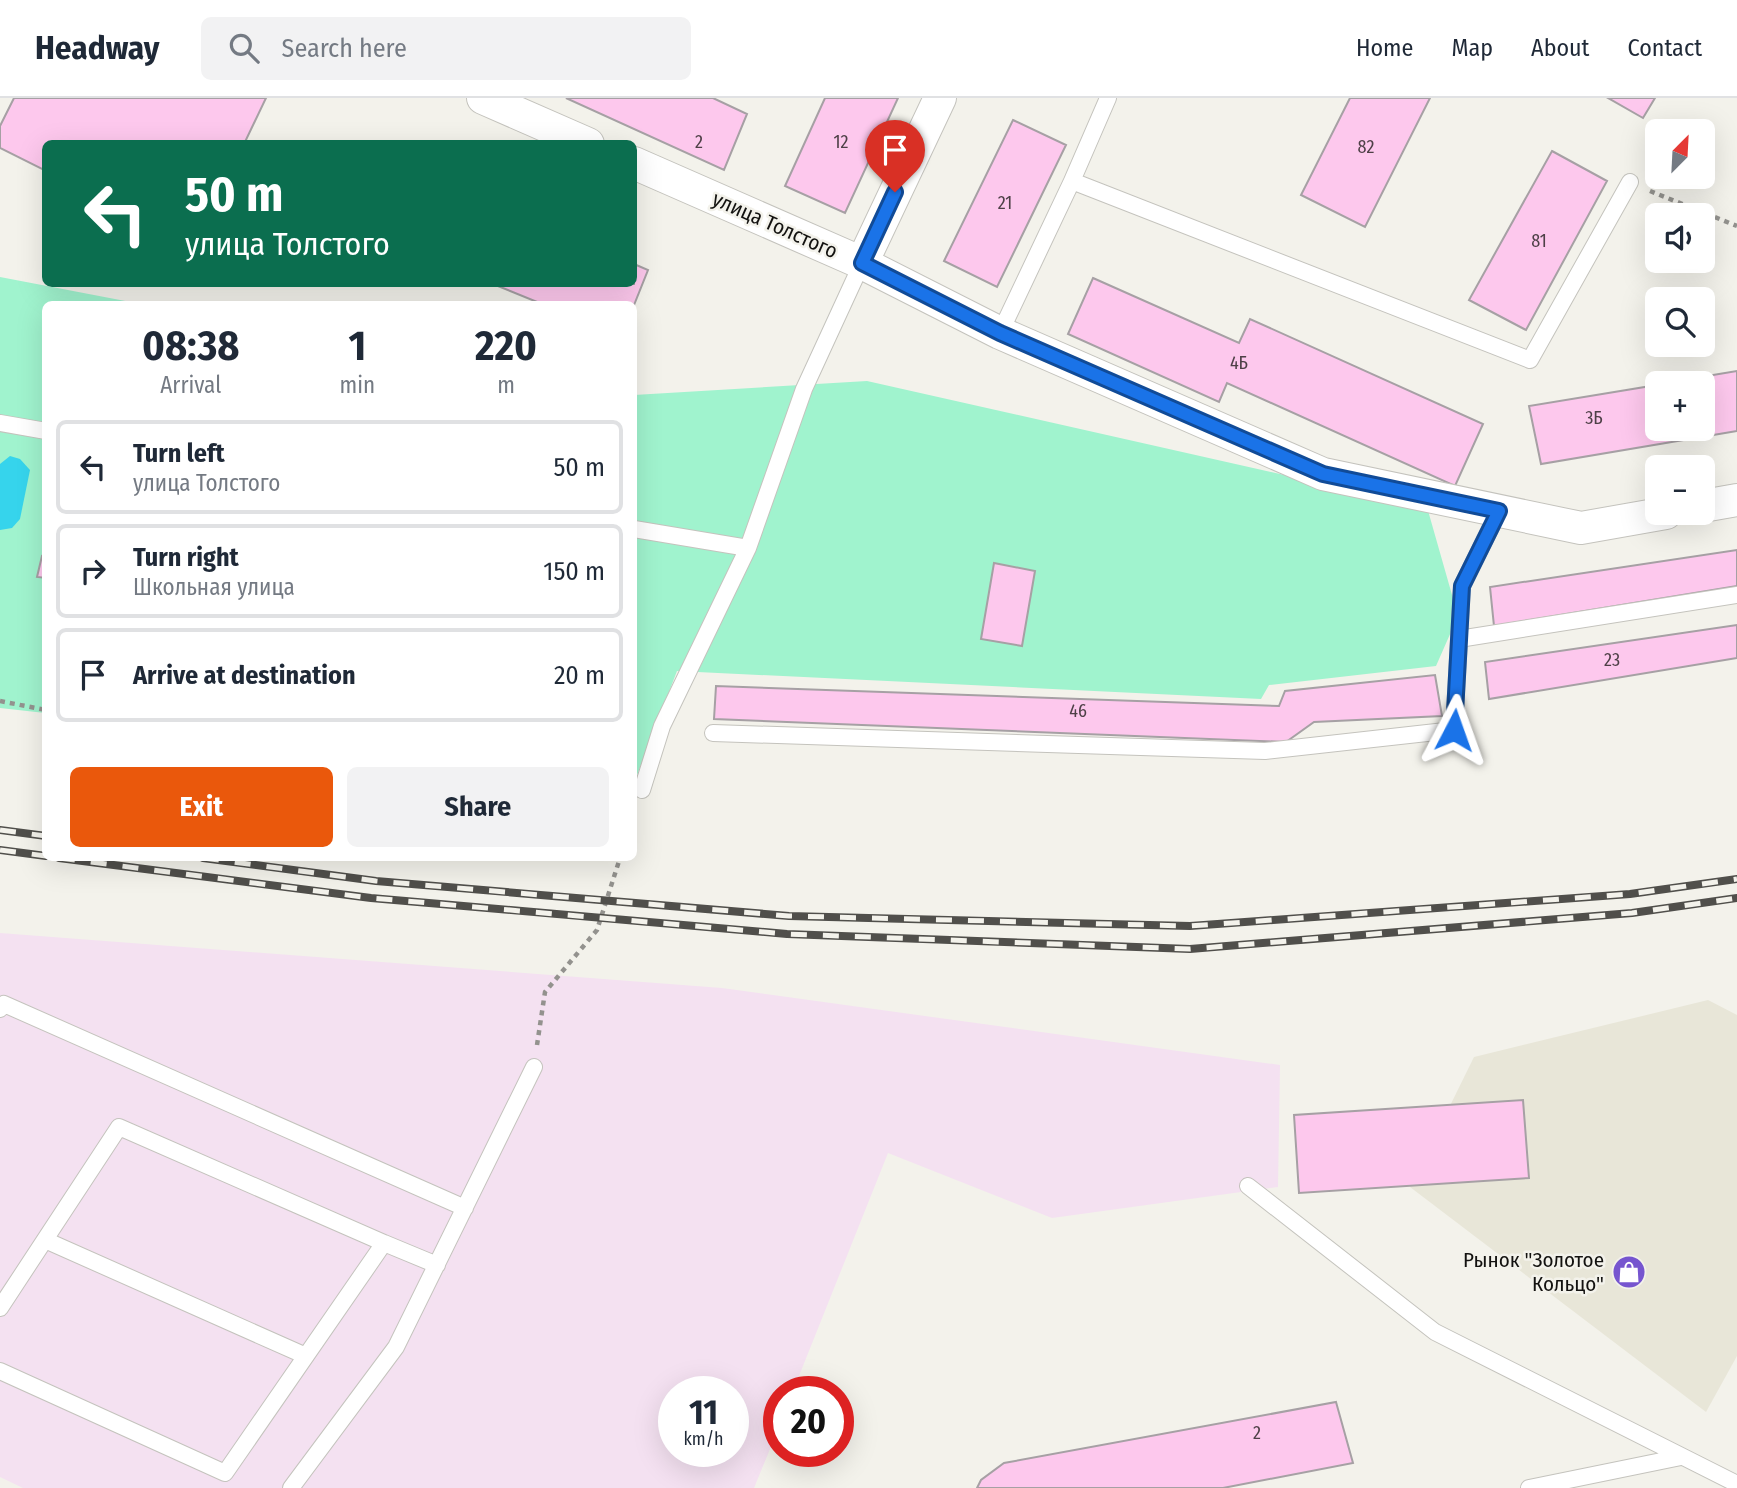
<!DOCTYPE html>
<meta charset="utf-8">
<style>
:root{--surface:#fff;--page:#f2f2f3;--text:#1f2937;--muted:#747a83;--line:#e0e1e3;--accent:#ea580c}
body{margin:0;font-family:"Fira Sans Condensed",sans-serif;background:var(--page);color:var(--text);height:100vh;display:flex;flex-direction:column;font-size:26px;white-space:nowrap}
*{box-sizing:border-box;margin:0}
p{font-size:23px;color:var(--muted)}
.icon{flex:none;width:38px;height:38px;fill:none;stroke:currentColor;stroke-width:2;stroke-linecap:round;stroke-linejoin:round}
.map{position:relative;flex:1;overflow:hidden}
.sheet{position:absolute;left:42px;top:203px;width:595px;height:560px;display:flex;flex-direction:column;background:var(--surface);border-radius:10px;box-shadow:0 7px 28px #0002}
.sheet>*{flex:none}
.banner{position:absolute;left:42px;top:42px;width:595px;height:147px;border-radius:10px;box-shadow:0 7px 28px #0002;background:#0b6e4f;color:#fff;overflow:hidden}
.needle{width:46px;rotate:24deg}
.controls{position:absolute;left:1645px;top:21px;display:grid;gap:14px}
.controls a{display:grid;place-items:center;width:70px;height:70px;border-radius:10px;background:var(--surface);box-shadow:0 7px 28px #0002;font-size:35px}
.speed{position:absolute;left:658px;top:1278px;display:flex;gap:14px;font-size:35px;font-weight:700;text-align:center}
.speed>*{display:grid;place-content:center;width:91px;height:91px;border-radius:50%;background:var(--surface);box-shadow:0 7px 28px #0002;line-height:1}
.speed small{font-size:18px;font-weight:400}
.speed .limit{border:10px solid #d22;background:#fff;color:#111}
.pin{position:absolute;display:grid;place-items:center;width:60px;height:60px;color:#fff;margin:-72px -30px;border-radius:50% 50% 50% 0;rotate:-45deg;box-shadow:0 0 7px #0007}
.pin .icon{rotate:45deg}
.me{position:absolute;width:77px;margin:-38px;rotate:4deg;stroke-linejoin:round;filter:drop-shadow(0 0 5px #0008)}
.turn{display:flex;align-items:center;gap:24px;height:147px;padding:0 28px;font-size:32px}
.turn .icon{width:91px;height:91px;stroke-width:2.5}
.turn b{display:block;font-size:49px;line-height:60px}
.eta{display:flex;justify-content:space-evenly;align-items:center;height:119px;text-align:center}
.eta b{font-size:42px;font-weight:700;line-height:49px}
.action{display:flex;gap:14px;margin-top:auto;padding:14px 28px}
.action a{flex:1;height:80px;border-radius:10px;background:var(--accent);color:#fff;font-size:28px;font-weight:700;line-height:80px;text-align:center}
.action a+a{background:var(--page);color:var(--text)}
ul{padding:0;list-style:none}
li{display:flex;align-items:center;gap:21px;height:94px;margin:0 14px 10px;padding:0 14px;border:4px solid var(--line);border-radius:10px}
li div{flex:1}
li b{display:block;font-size:26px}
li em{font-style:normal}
header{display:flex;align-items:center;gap:42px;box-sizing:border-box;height:98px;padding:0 35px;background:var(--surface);border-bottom:2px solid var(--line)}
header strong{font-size:33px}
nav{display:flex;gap:38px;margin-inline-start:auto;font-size:24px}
.search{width:490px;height:63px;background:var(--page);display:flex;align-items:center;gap:18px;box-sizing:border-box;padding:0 24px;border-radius:10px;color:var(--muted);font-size:26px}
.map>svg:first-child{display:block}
.built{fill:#e8e6d8}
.industrial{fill:#f4e1f1;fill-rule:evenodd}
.green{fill:#a0f3ce}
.water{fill:#36d4ec}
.building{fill:#fdc8ed;stroke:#a6a0a4;stroke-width:2}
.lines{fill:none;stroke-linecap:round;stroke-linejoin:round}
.service-casing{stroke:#c4c3bd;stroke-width:18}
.minor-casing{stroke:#c4c3bd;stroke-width:34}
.path{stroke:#93928e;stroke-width:4.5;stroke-dasharray:5 5;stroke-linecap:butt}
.service{stroke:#fff;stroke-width:16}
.minor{stroke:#fff;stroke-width:32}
.rail-casing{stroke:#504f4b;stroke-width:8}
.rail{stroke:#f3f2eb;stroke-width:5;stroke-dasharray:16;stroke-linecap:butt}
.route-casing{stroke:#114b97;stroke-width:18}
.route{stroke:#1a73e8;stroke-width:12}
.labels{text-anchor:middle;stroke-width:5;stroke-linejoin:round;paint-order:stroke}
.number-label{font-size:18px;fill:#4e4047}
.street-label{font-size:21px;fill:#131210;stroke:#f3f2eb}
.poi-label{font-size:21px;fill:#131210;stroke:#f3f2eb;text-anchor:end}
</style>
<header>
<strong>Headway</strong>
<div class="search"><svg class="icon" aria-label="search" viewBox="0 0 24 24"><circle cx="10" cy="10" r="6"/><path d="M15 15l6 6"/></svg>Search here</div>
<nav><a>Home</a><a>Map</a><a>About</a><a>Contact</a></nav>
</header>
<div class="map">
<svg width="1737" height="1390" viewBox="0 0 1737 1390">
<rect width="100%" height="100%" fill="#f3f2eb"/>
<!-- built -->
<path class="built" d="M1708,902L1737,917V1258L1706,1314L1410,1089L1474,959Z"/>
<!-- industrial -->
<path class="industrial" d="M0,835L722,890L1280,967L1278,1089L1052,1120L888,1055L793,1293H779V1329L754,1390H23L0,1379ZM674,1293H733V1353H674Z"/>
<!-- green -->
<path class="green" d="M0,179L141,206H46L45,615L0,610Z
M867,283L1427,409L1458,518L1436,568L1269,587L1261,601L677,573L634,685V297Z"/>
<!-- water -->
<path class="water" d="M10,358L20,361L30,372L20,421L12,430L0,432V366Z"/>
<!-- building -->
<path class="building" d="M14,0H266L244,46H46V73L0,50V28Z
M566,0H713L747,16L724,72Z
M825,0H898L845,115L785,88Z
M1350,0H1430L1365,129L1301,97Z
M1608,0H1655L1643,20Z
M1013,22L1066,47L997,189L944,163Z
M1552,53L1607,83L1526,232L1469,202Z
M634,166L648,172L634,207L542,206L493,186H634Z
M1093,180L1239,245L1250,221L1483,326L1455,388L1227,285L1219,304L1068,236Z
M1737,273V333L1541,366L1529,308L1657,287V331H1703V285H1665Z
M1737,452V488L1494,528L1490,489Z
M42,458L46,459V480L37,479Z
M994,465L1035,473L1022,548L981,541Z
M1737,527V560L1489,601L1485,564Z
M1435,577L1442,618L1314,624L1286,644L714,621L716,588L1279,608L1285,593Z
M1523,1002L1529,1080L1299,1095L1294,1017Z
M1336,1304L1353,1365L1223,1390H977L981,1382L1004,1365Z"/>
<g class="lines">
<defs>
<path id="service" d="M1072,83L1108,0
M1000,235L1072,83L1530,262L1630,84
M0,325L46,333
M634,431L748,450
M1459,541L1737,497
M713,635L1265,653L1454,632L1462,488L1499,413
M642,692L662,628L748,450L804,291L862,165
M0,911L4,906L465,1110
M1248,1088L1435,1234L1737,1386
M45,1142L306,1258
M0,1210L119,1029L384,1145
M0,1273L225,1375L384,1145L437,1167
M291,1390L396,1249L534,969
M1529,1390L1681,1359"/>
<path id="minor" d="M483,0L588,46
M634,65L862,165L1000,235L1323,376L1581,430L1666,415
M862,165L940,0
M1703,408L1737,402"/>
</defs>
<!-- service casing -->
<use href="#service" class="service-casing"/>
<!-- minor casing -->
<use href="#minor" class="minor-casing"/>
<!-- path -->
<path class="path" d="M1650,93L1737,128
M0,603L46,612
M537,947L545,894L597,832L620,760"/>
<!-- service -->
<use href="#service" class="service"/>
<!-- minor -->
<use href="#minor" class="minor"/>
<defs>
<path id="rail" d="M0,732L46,738
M0,752L46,758
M59,760L371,800L787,836L1190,851L1632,815L1737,800
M203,760L376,783L789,818L1190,828L1630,796L1737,781"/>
</defs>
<!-- rail casing -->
<use href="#rail" class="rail-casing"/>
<!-- rail -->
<use href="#rail" class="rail"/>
</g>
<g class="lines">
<defs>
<path id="route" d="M895,94L862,165L1000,235L1323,376L1499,413L1462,488L1454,632"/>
</defs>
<!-- route casing -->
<use href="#route" class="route-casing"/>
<!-- route -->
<use href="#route" class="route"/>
</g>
<!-- icons -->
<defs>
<symbol id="shop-disc" viewBox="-11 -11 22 22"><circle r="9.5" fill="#7655cf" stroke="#f3f2eb"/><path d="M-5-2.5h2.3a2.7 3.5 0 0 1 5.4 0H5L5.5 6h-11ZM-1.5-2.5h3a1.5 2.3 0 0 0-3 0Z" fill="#fff"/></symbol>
</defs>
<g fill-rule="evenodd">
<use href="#shop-disc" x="1610" y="1155" width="38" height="38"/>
</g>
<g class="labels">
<!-- number labels -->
<g class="number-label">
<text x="699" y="50">2</text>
<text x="841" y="50">12</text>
<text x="1366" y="55">82</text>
<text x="1005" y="111">21</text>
<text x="1539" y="149">81</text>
<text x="1239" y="271">4Б</text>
<text x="1594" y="326">3Б</text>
<text x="1612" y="568">23</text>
<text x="1078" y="619">46</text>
<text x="1257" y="1341">2</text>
</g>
<!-- street labels -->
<g class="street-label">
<text transform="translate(775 127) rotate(24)" y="7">улица Толстого</text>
</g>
<!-- poi labels -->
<g class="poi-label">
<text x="1604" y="1169">Рынок "Золотое<tspan x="1604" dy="24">Кольцо"</tspan></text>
</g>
</g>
</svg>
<div class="controls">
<a><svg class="needle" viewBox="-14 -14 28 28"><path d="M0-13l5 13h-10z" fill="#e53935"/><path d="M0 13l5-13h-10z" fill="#747a83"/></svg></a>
<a><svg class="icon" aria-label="sound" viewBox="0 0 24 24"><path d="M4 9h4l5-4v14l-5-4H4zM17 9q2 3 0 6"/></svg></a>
<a><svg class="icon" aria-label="search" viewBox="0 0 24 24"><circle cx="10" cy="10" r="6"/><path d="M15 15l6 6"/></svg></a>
<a>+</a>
<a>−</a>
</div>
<div class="speed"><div>11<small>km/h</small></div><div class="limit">20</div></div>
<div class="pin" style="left:895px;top:94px;background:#d93025"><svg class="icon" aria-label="arrive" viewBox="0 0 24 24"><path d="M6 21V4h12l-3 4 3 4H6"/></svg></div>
<svg class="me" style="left:1454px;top:632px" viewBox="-20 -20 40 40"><path d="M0-17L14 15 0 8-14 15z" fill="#1a73e8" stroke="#fff" stroke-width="4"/></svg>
<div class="banner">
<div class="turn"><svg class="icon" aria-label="left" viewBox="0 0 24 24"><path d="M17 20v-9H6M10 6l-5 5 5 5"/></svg><div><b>50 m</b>улица Толстого</div></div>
</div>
<section class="sheet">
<div class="eta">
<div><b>08:38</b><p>Arrival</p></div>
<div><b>1</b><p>min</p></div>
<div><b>220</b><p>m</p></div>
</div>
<ul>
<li><svg class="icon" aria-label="left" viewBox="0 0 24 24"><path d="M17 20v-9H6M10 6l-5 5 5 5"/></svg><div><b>Turn left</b><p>улица Толстого</p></div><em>50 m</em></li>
<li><svg class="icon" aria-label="right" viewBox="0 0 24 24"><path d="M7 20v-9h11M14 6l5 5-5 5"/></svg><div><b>Turn right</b><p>Школьная улица</p></div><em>150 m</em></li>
<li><svg class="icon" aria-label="arrive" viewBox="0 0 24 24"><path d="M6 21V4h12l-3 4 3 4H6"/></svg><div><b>Arrive at destination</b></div><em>20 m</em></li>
</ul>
<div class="action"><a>Exit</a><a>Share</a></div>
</section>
</div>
